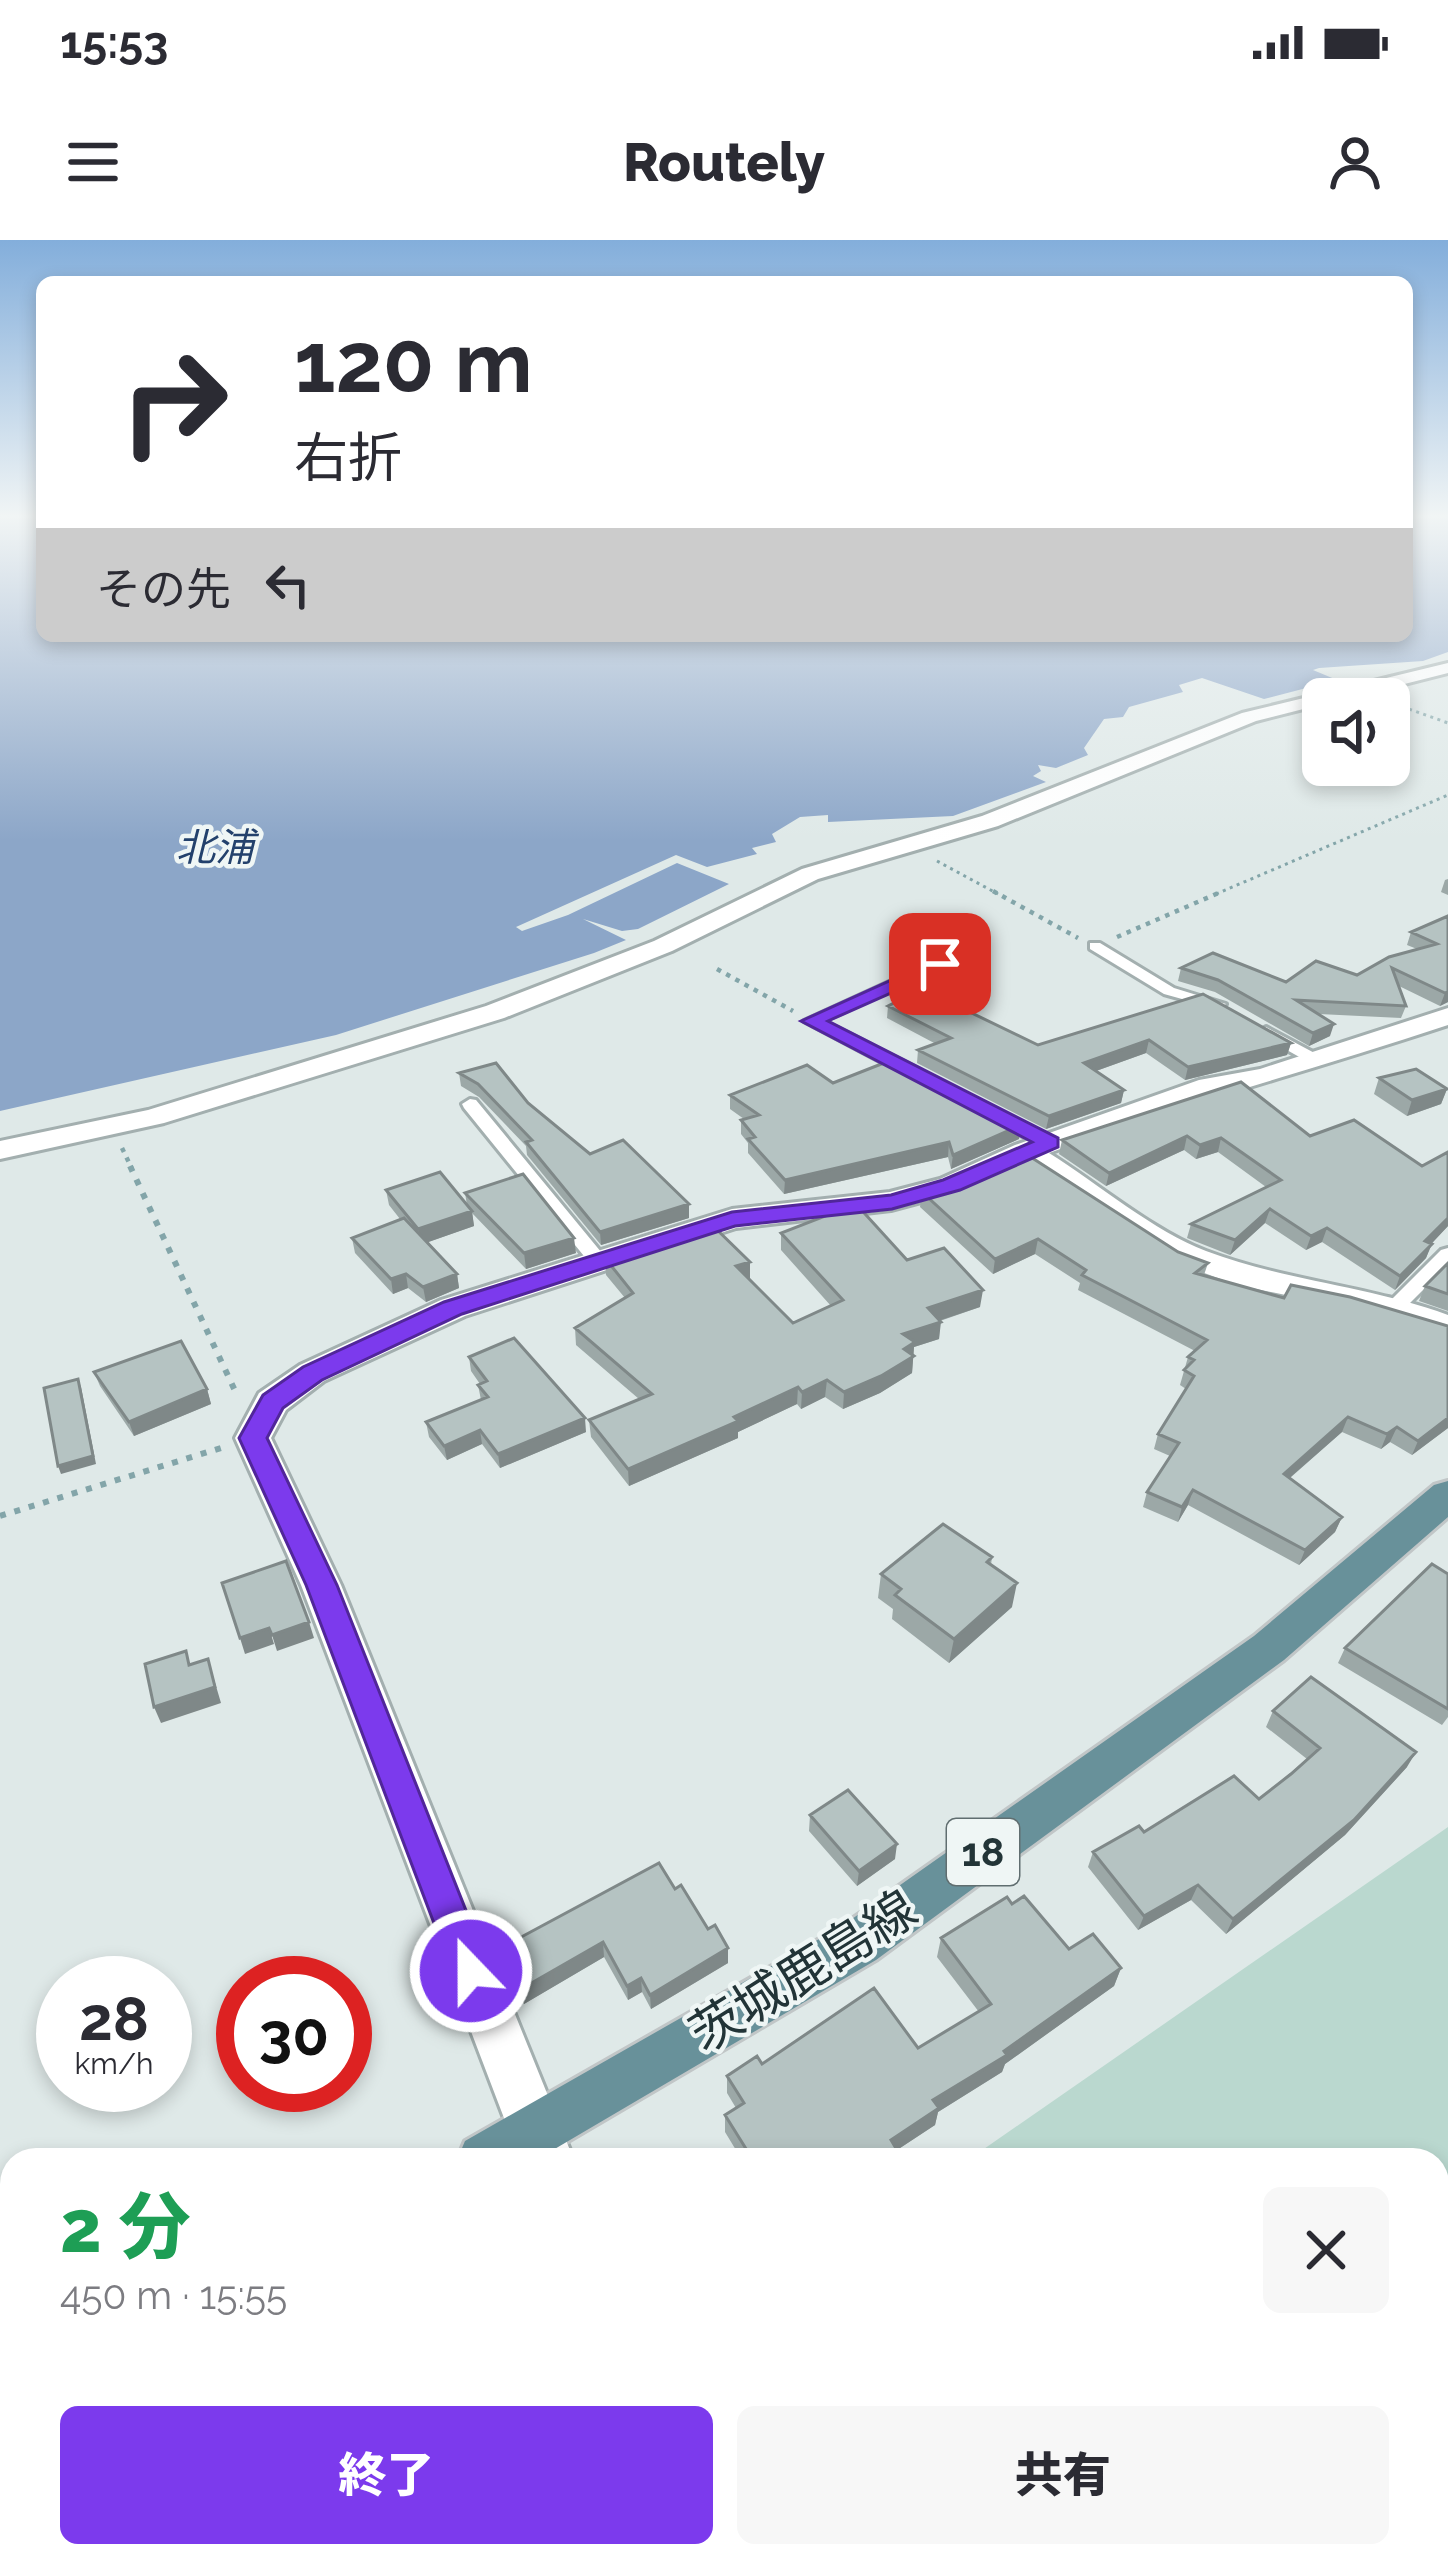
<!DOCTYPE html>
<html lang="ja">
<meta charset="utf-8">
<style>
:root{--surface:#fff;--page:#f7f7f7;--text:#2b2b33;--muted:#7c7c81;--accent:#7c3aed}
body{margin:0;font-family:Raleway,"Noto Sans JP",sans-serif;background:var(--page);color:var(--text);height:100vh;display:flex;flex-direction:column;font-size:45px;white-space:nowrap}
*{box-sizing:border-box;margin:0}
p{font-size:39px;color:var(--muted)}
.icon{flex:none;width:66px;height:66px;fill:none;stroke:currentColor;stroke-width:2;stroke-linecap:round;stroke-linejoin:round}
.map{position:relative;flex:1;overflow:hidden}
.details{position:absolute;left:0px;top:1908px;width:1449px;height:420px;display:flex;flex-direction:column;background:var(--surface);border-radius:36px 36px 0 0;box-shadow:0 6px 18px #0003}
.details>*{flex:none}
.guide{position:absolute;left:36px;top:36px;width:1377px;height:366px;border-radius:18px;box-shadow:0 6px 18px #0003;background:#fff;color:var(--text);overflow:hidden}
.controls{position:absolute;left:1302px;top:438px;display:grid;gap:24px}
.controls a{display:grid;place-items:center;width:108px;height:108px;border-radius:18px;background:var(--surface);box-shadow:0 6px 18px #0003;font-size:60px}
.speed{position:absolute;left:36px;top:1716px;display:flex;gap:24px;font-size:60px;font-weight:700;text-align:center}
.speed>*{display:grid;place-content:center;width:156px;height:156px;border-radius:50%;background:var(--surface);box-shadow:0 6px 18px #0003;line-height:1}
.speed small{font-size:30px;font-weight:400}
.speed .limit{border:18px solid #d22;background:#fff;color:#111}
.pin{position:absolute;display:grid;place-items:center;width:102px;height:102px;color:#fff;margin:-51px;border-radius:24px;box-shadow:0 6px 18px #0006}
.me{position:absolute;width:132px;margin:-66px;rotate:338deg;stroke-linejoin:round;filter:drop-shadow(0 0 9px #0008)}
.turn{display:flex;align-items:center;gap:42px;height:252px;padding:0 60px;font-size:54px}
.turn .icon{width:156px;height:156px;stroke-width:2.5}
.turn b{display:block;font-size:84px;line-height:102px}
.then{display:flex;align-items:center;height:114px;padding:0 60px;background:#0003;gap:24px;font-size:45px}
.round{display:grid;place-items:center;flex:none;width:126px;height:126px;border-radius:18px;background:var(--page)}
.head{display:flex;align-items:center;justify-content:space-between;height:204px;padding:0 60px}
h1{font-size:72px;font-weight:800;line-height:90px;color:#1e9e55}
.button{display:flex;gap:24px;margin-top:auto;padding:24px 60px}
.button a{flex:1;height:138px;border-radius:18px;background:var(--accent);color:#fff;font-size:48px;font-weight:800;line-height:138px;text-align:center}
.button a+a{background:var(--page);color:var(--text)}
.status{display:flex;justify-content:space-between;align-items:center;height:84px;padding:0 60px;background:var(--surface);direction:ltr}
.status svg{height:33px;fill:currentColor}
header{display:flex;justify-content:space-between;align-items:center;height:156px;padding:0 60px;background:var(--surface);font-size:54px;font-weight:800}
.map>svg:first-child{display:block}
.green{fill:#bad8cf}
.water{fill:#8ca6c8}
.lines{fill:none;stroke-linecap:round;stroke-linejoin:round}
.service-casing{stroke:#a3afaf;stroke-width:6}
.minor-casing{stroke:#a3afaf;stroke-width:6}
.primary-casing{stroke:#c1c6c7;stroke-width:6}
.path-far2{stroke:#83a5a9;stroke-width:3;stroke-dasharray:3 4.5;stroke-linecap:butt}
.path-far1{stroke:#83a5a9;stroke-width:4.5;stroke-dasharray:4.5 6;stroke-linecap:butt}
.path{stroke:#83a5a9;stroke-width:6;stroke-dasharray:6 9;stroke-linecap:butt}
.service{fill:#fff;fill-rule:evenodd}
.minor{fill:#fff;fill-rule:evenodd}
.primary{fill:#68919a;fill-rule:evenodd}
.rail{stroke:#5c6f73;stroke-width:14;stroke-dasharray:38 20;stroke-linecap:butt}
.wall{fill:#9ca8a7}
.shaded-wall{fill:#7f8888}
.building{fill:#b5c3c2;stroke:#7f8888;stroke-width:3}
.route{fill:#7c3aed;stroke:#51269a;stroke-width:3}
.labels{text-anchor:middle;stroke-width:9;stroke-linejoin:round;paint-order:stroke}
.far-water-label{font-size:39px;font-style:italic;fill:#23416c;stroke:#eff6f5}
.shield{fill:#eff6f5;stroke:#606e70;stroke-width:3}
.shield-label{font-size:39px;font-weight:bold;fill:#223437}
.near-street-label{font-size:51px;fill:#223437;stroke:#eff6f5}
</style>
<div class="status"><b>15:53</b><svg viewBox="0 0 49 12"><path d="M0 12V9h3v3zM5 12V6h3v6zM10 12V3h3v9zM15 12V0h3v12zM26 1h20v11H26zM47 4h2v5h-2z"/></svg></div>
<header><svg class="icon" aria-label="menu" viewBox="0 0 24 24"><path d="M4 6h16M4 12h16M4 18h16"/></svg>Routely<svg class="icon" aria-label="person" viewBox="0 0 24 24"><circle cx="12" cy="8" r="4"/><path d="M4 21q1-7 8-7t8 7"/></svg></header>
<div class="map">
<svg width="1448" height="2328" viewBox="0 0 1448 2328">
<rect width="100%" height="100%" fill="#dfe9e8"/>
<!-- green -->
<path class="green" d="M1448,1587V2328H856L854,2316H1437V1920H968Z"/>
<!-- water -->
<path class="water" d="M0,275H42V396H1407V275H1448V412L1423,421L1319,428L1313,430L1337,440L1264,459L1202,438L1179,445L1183,452L1129,467L1123,477L1104,479L1084,508L1088,515L1056,528L1038,525L1041,531L1033,536L1046,542L953,576L828,582V575L800,577L772,594L776,602L752,608L757,614L707,627L676,615L516,687L522,691L568,675L677,623L729,644L638,689L622,691L583,679L626,700L594,713L336,795L0,871Z"/>
<g class="lines">
<defs>
<path id="service" d="M1090,703H1100L1174,748L1226,764L1218,769L1164,754L1090,709Z
M935,721L947,724L824,781L922,831V837H910L804,781Z
M1266,787L1322,817L1324,820L1322,823H1310L1260,795L1258,792Z
M470,859L476,860L606,1018L608,1022L606,1026H592L464,868L462,864Z
M997,871L1056,899L1059,903L1050,908L1044,907L991,880V872Z
M1448,1008V1025L1402,1071H1388L1385,1067L1388,1063L1441,1010Z"/>
<path id="minor" d="M1448,423V433L1345,459H1323V464L1256,481L998,586L818,639L672,711L504,778L164,883L0,919V901L148,870L486,766L654,701L802,629L982,576L1242,473Z
M1448,768V785C1315,829 1181,865 1049,913C1097,943 1155,992 1206,1011C1285,1041 1369,1046 1448,1075V1098L1378,1074L1237,1045L1177,1023L1024,923L962,951L891,970L736,988L465,1076L324,1141L286,1170L271,1198L341,1345L574,1920H520L301,1345L235,1198L259,1153L300,1125L441,1060L732,969L890,952L940,939L1015,905L1199,840L1260,829Z
M537,2316H601L600,2328H536Z"/>
<path id="primary" d="M1448,1241V1277L1284,1420L876,1720L536,1920H457L465,1901L842,1686L1254,1396L1434,1245Z
M12,2128V2189L0,2194V2133Z"/>
</defs>
<!-- service casing -->
<use href="#service" class="service-casing"/>
<!-- minor casing -->
<use href="#minor" class="minor-casing"/>
<!-- primary casing -->
<use href="#primary" class="primary-casing"/>
<!-- path-far2 -->
<path class="path-far2" d="M1395,464L1448,483
M937,621L998,654
M1216,654L1448,555"/>
<!-- path-far1 -->
<path class="path-far1" d="M993,651L1078,698
M1117,697L1223,651
M717,729L793,771
M122,908L132,929"/>
<!-- path -->
<path class="path" d="M130,926L237,1155
M0,1276L221,1208"/>
<!-- service -->
<use href="#service" class="service"/>
<!-- minor -->
<use href="#minor" class="minor"/>
<!-- primary -->
<use href="#primary" class="primary"/>
<!-- rail -->
<path class="rail" d="M1437,2032L1448,2030
M0,2222L12,2221"/>
</g>
<!-- wall -->
<path class="wall" d="M1448,639V655L1441,652L1445,640Z
M1448,676V762L1440,766L1399,746L1406,766L1401,778L1319,774L1330,796L1309,806L1215,752L1178,741L1181,728L1286,742L1357,735L1417,709L1407,705L1411,692Z
M1203,754L1291,803L1287,815L1185,840L1146,813L1096,831L1124,850L1121,863L1046,889L917,823L918,810L936,804L887,778L888,766L1038,805Z
M459,833L528,863L590,914L689,978L601,1005L527,915L526,906L479,857L461,846Z
M1379,838L1447,849L1441,864L1407,876L1374,854Z
M1241,842L1310,896L1422,926L1448,912V986L1431,1004L1426,1018L1395,1050L1322,1002L1306,1010L1265,983L1230,1015L1187,998L1191,984L1266,947L1218,912L1196,919L1184,910L1106,946L1059,914L1062,900Z
M833,843L1019,899L951,929L948,917L784,954L748,913V903L741,894V880L744,879L730,869V855Z
M386,950L467,965L465,953L576,1013L526,1029L472,973L474,986L428,1002L457,1034L459,1048L426,1062L408,1048L393,1054L355,1013L352,998L400,979L389,965Z
M922,952L1178,1012L1208,1023L1204,1035L1284,1058L1448,1086V1188L1412,1215L1390,1202L1381,1209L1342,1192L1290,1238L1342,1277L1335,1292L1299,1325L1188,1265L1178,1282L1143,1267L1147,1252L1170,1216L1154,1209L1158,1194L1186,1149L1180,1145L1188,1117L1195,1111L1078,1050L1080,1043L1035,1014L993,1034L920,967Z
M781,993L907,1020L980,1067L940,1081L939,1099L914,1107L912,1133L880,1153L843,1169L825,1157L801,1169L797,1164L738,1192V1198L629,1246L591,1197L589,1180L639,1159L576,1105L575,1088L625,1058L606,1035L605,1018L750,1022V1039L793,1083L831,1066L781,1010Z
M1448,1023V1071L1419,1061L1425,1046Z
M469,1117L586,1192L500,1228L482,1204L447,1220L429,1197L426,1182L481,1160L478,1145L480,1144L471,1131Z
M94,1132L207,1149L211,1164L134,1196L100,1146Z
M992,1317L991,1325L1012,1367L949,1423L892,1379L893,1369L878,1358L881,1334Z
M1448,1334V1477L1442,1485L1338,1423L1345,1408Z
M1273,1471L1407,1527L1345,1595L1226,1694L1191,1660L1138,1690L1088,1627L1093,1612L1144,1592L1259,1559L1307,1519L1266,1487Z
M810,1575L895,1619L857,1646L809,1591Z
M675,1649L728,1723L651,1769L642,1752L628,1760L604,1717L524,1764L502,1724L499,1709Z
M1012,1664L1069,1709L1121,1728L1114,1746L1005,1824L1002,1832L938,1872L935,1885L897,1910L895,1920H742L725,1892V1875L736,1868L727,1853V1836L762,1824L918,1808L979,1772L937,1717L941,1698Z"/>
<!-- shaded-wall -->
<path class="shaded-wall" d="M1448,752V762L1440,766L1445,753Z
M1334,784L1330,796L1309,806L1313,793Z
M1149,800L1146,813L1082,836L1084,823Z
M1291,803L1287,815L1185,840L1188,827Z
M1447,849L1441,864L1407,876L1412,860Z
M1124,850L1121,863L1046,889L1049,876Z
M1021,885L1019,899L951,929L953,915Z
M1187,896L1184,910L1106,946L1109,933Z
M1221,898L1218,912L1196,919L1200,905Z
M949,902L948,917L784,954L785,940Z
M689,964V978L601,1005L600,992Z
M1270,969L1265,983L1230,1015L1235,1000Z
M472,971L474,986L420,1005L418,989Z
M1448,978V986L1420,1016L1425,1001Z
M1327,988L1322,1002L1306,1010L1311,996Z
M574,998L576,1013L526,1029L524,1013Z
M1038,999L1035,1014L993,1034L995,1019Z
M1432,1004L1426,1018L1395,1050L1400,1036Z
M750,1022V1039L736,1026Z
M406,1034L408,1048L393,1054L391,1039Z
M457,1034L459,1048L426,1062L423,1047Z
M983,1050L980,1067L926,1085L928,1068Z
M941,1082L939,1099L914,1107L912,1133L880,1153L843,1169L844,1152L903,1094Z
M78,1139L81,1147L96,1224L61,1234L58,1226Z
M827,1140L825,1157L801,1169L802,1152Z
M798,1147L797,1164L738,1192V1198L629,1246L628,1229Z
M207,1149L211,1164L134,1196L129,1182Z
M1348,1177L1342,1192L1278,1248L1284,1234Z
M585,1178L586,1192L500,1228L498,1214Z
M1448,1178V1188L1412,1215L1418,1201Z
M1397,1187L1390,1202L1381,1209L1387,1194Z
M480,1190L482,1204L447,1220L444,1206Z
M1193,1250L1188,1265L1178,1282L1182,1267Z
M1342,1277L1335,1292L1299,1325L1305,1310Z
M1017,1343L1012,1367L949,1423L954,1399Z
M309,1382L314,1398L277,1411L272,1395Z
M269,1388L274,1404L245,1414L240,1398Z
M208,1419L221,1463L161,1483L154,1467Z
M1416,1512L1407,1527L1345,1595L1226,1694L1233,1679Z
M897,1604L895,1619L857,1646L859,1631Z
M1198,1645L1191,1660L1138,1690L1144,1676Z
M603,1702L604,1717L524,1764L521,1749Z
M728,1708V1723L651,1769L650,1755Z
M1121,1728L1114,1746L1005,1824L1002,1832L938,1872L935,1885L897,1910L895,1920H882L891,1900L933,1860Z
M641,1738L642,1752L628,1760L627,1746Z"/>
<!-- building -->
<path class="building" d="M1448,676V752L1445,753L1392,728L1406,766L1296,760L1334,784L1313,793L1218,740L1181,728L1213,713L1286,742L1316,721L1357,735L1389,717L1437,704L1411,692Z
M922,749L1038,805L1203,754L1291,803L1188,827L1149,800L1084,823L1124,850L1049,876L918,810L951,798L888,766Z
M894,819L1021,885L953,915L949,902L785,940L748,899L755,897L741,880L759,875L730,855L807,825L833,843Z
M496,823L528,863L590,914L623,900L689,964L600,992L526,902L532,900L478,844L459,833Z
M1416,829L1447,849L1412,860L1379,838Z
M1241,842L1310,896L1354,880L1422,926L1448,912V978L1425,1001L1432,1004L1400,1036L1327,988L1311,996L1270,969L1235,1000L1191,984L1281,940L1221,898L1200,905L1187,896L1109,933L1062,900Z
M1026,914L1178,1012L1208,1023L1195,1033L1284,1058L1291,1045L1350,1057L1448,1086V1178L1418,1201L1397,1187L1387,1194L1348,1177L1284,1234L1342,1277L1305,1310L1193,1250L1182,1267L1147,1252L1179,1203L1158,1194L1194,1136L1184,1130L1194,1120L1188,1117L1207,1100L1082,1035L1086,1030L1038,999L995,1019L922,952L966,941Z
M440,932L472,971L418,989L386,950Z
M523,934L574,998L524,1013L465,953Z
M856,964L907,1020L944,1008L983,1050L928,1068L941,1082L903,1094L915,1102L904,1109L914,1116L881,1136L844,1152L827,1140L802,1152L798,1147L734,1177L738,1181L628,1229L589,1180L652,1154L575,1088L633,1053L605,1018L711,984L750,1022L736,1026L793,1083L843,1060L781,993Z
M404,978L457,1034L423,1047L406,1034L391,1039L352,998Z
M1448,1023V1054L1425,1046Z
M514,1098L585,1178L498,1214L480,1190L444,1206L426,1182L488,1157L478,1145L487,1141L469,1117Z
M181,1101L207,1149L129,1182L94,1132Z
M78,1139L93,1216L58,1226L44,1148Z
M943,1284L992,1317L987,1322L1017,1343L954,1399L895,1355L901,1349L881,1334Z
M286,1321L309,1382L272,1395L269,1388L240,1398L222,1343Z
M1432,1324L1448,1334V1469L1345,1408Z
M186,1411L189,1425L208,1419L215,1447L154,1467L145,1424Z
M1311,1437L1416,1512L1354,1580L1233,1679L1198,1645L1144,1676L1093,1612L1139,1586L1144,1592L1234,1536L1259,1559L1291,1534L1320,1508L1273,1471Z
M848,1550L897,1604L859,1631L810,1575Z
M659,1623L675,1649L681,1645L708,1689L715,1685L728,1708L650,1755L641,1738L627,1746L603,1702L521,1749L499,1709Z
M1024,1656L1069,1709L1093,1694L1121,1728L1004,1811L1007,1815L933,1860L939,1868L891,1900L897,1910L882,1920H753L725,1875L744,1863L727,1836L757,1816L762,1824L874,1748L918,1808L991,1764L941,1698L1007,1657L1012,1664Z
M783,2316H824V2323L836,2324L835,2328H781Z"/>
<!-- sky -->
<linearGradient id="sky" x2="0" y2="1"><stop stop-color="#83aedb"/><stop offset="0.46" stop-color="#f1f5f5"/><stop offset="1" stop-color="#f1f5f5" stop-opacity="0"/></linearGradient>
<rect width="1448" height="601" fill="url(#sky)"/>
<!-- route -->
<path class="route" d="M940,718L949,724L947,728L828,781L1058,898V907L960,950L892,969L735,986L462,1074L322,1140L283,1168L267,1198L337,1345L490,1731L484,1744L471,1750L457,1744L306,1345L239,1198L263,1155L303,1127L444,1062L732,972L891,955L943,940L1032,902L801,781Z"/>
<g class="labels">
<!-- far-water labels -->
<g class="far-water-label">
<text x="215" y="621">北浦</text>
</g>
<!-- shield labels -->
<rect class="shield" x="947" y="1579" width="72" height="66" rx="9"/>
<g class="shield-label">
<text x="983" y="1626">18</text>
</g>
<!-- near-street labels -->
<g class="near-street-label">
<text transform="translate(803 1731) rotate(-32)" y="18">茨城鹿島線</text>
</g>
</g>
</svg>
<div class="controls">
<a><svg class="icon" aria-label="sound" viewBox="0 0 24 24"><path d="M4 9h4l5-4v14l-5-4H4zM17 9q2 3 0 6"/></svg></a>
</div>
<div class="speed"><div>28<small>km/h</small></div><div class="limit">30</div></div>
<div class="pin" style="left:940px;top:724px;background:#d93025"><svg class="icon" aria-label="arrive" viewBox="0 0 24 24"><path d="M6 21V4h12l-3 4 3 4H6"/></svg></div>
<svg class="me" style="left:471px;top:1731px" viewBox="-20 -20 40 40"><circle r="17" fill="#7c3aed" stroke="#fff" stroke-width="3"/><path d="M0-11L8 9 0 5-8 9z" fill="#fff"/></svg>
<div class="guide">
<div class="turn"><svg class="icon" aria-label="right" viewBox="0 0 24 24"><path d="M7 20v-9h11M14 6l5 5-5 5"/></svg><div><b>120 m</b>右折</div></div>
<div class="then">その先<svg class="icon" aria-label="left" viewBox="0 0 24 24"><path d="M17 20v-9H6M10 6l-5 5 5 5"/></svg></div>
</div>
<section class="details">
<div class="head"><div><h1>2 分</h1><p>450 m · 15:55</p></div><a class="round"><svg class="icon" aria-label="close" viewBox="0 0 24 24"><path d="M6 6l12 12M18 6L6 18"/></svg></a></div>
<div class="button"><a>終了</a><a>共有</a></div>
</section>
</div>
